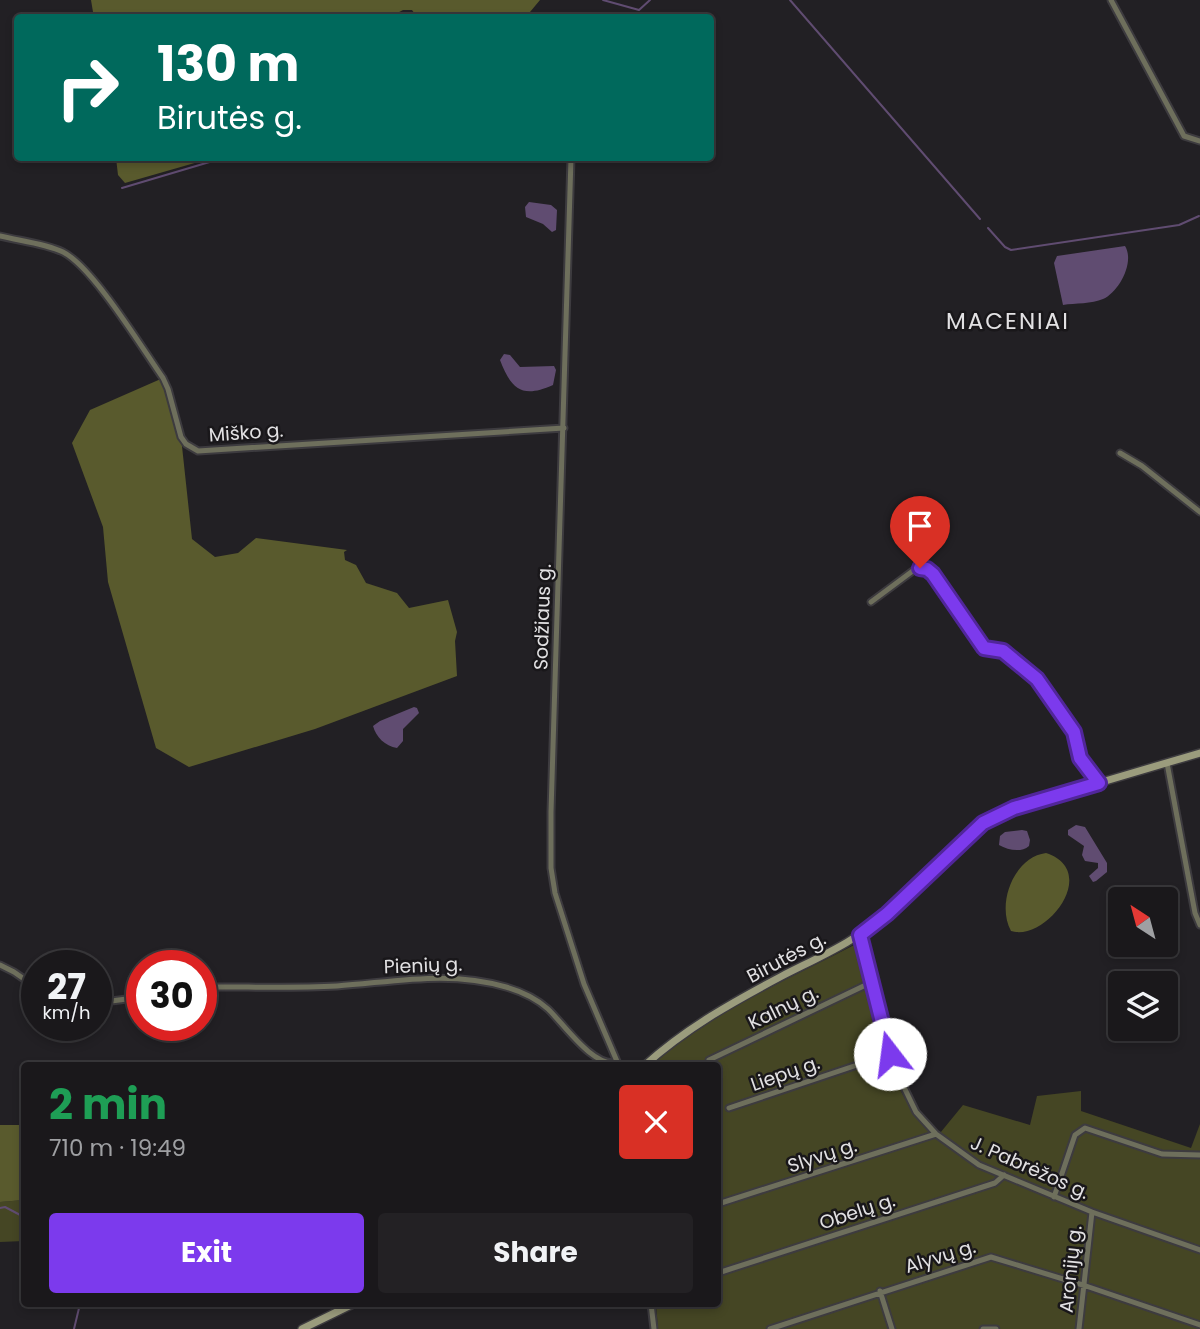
<!DOCTYPE html>
<meta charset="utf-8">
<style>
:root{--surface:#1a181b;--page:#232124;--text:#f1f3f6;--muted:#9fa0a3;--line:#38373a;--accent:#7c3aed}
body{margin:0;font-family:Poppins,sans-serif;background:var(--page);color:var(--text);height:100vh;display:flex;flex-direction:column;font-size:26px;white-space:nowrap}
*{box-sizing:border-box;margin:0}
p{font-size:23px;color:var(--muted)}
.icon{flex:none;width:38px;height:38px;fill:none;stroke:currentColor;stroke-width:2;stroke-linecap:round;stroke-linejoin:round}
.map{position:relative;flex:1;overflow:hidden}
.panel{position:absolute;left:21px;top:1062px;width:700px;height:245px;display:flex;flex-direction:column;background:var(--surface);border-radius:7px;box-shadow:0 4px 10px #0003,0 0 0 2px var(--line)}
.panel>*{flex:none}
.guide{position:absolute;left:14px;top:14px;width:700px;height:147px;border-radius:7px;box-shadow:0 4px 10px #0003,0 0 0 2px var(--line);background:#00695c;color:#fff;overflow:hidden}
.needle{width:46px;rotate:324deg}
.controls{position:absolute;left:1108px;top:887px;display:grid;gap:14px}
.controls a{display:grid;place-items:center;width:70px;height:70px;border-radius:7px;background:var(--surface);box-shadow:0 4px 10px #0003,0 0 0 2px var(--line);font-size:35px}
.speed{position:absolute;left:21px;top:950px;display:flex;gap:14px;font-size:35px;font-weight:700;text-align:center}
.speed>*{display:grid;place-content:center;width:91px;height:91px;border-radius:50%;background:var(--surface);box-shadow:0 4px 10px #0003,0 0 0 2px var(--line);line-height:1}
.speed small{font-size:18px;font-weight:400}
.speed .limit{border:10px solid #d22;background:#fff;color:#111}
.pin{position:absolute;display:grid;place-items:center;width:60px;height:60px;color:#fff;margin:-72px -30px;border-radius:50% 50% 50% 0;rotate:-45deg;box-shadow:0 0 7px #0007}
.pin .icon{rotate:45deg}
.me{position:absolute;width:77px;margin:-38px;rotate:345deg;stroke-linejoin:round;filter:drop-shadow(0 0 5px #0008)}
.turn{display:flex;align-items:center;gap:24px;height:147px;padding:0 28px;font-size:32px}
.turn .icon{width:91px;height:91px;stroke-width:2.5}
.turn b{display:block;font-size:49px;line-height:60px}
.round{display:grid;place-items:center;flex:none;width:74px;height:74px;border-radius:7px;background:var(--page)}
.head{display:flex;align-items:center;justify-content:space-between;height:119px;padding:0 28px}
h1{font-size:42px;font-weight:700;line-height:52px;color:#1e9e55}
.primary-button{display:flex;gap:14px;margin-top:auto;padding:14px 28px}
.primary-button a{flex:1;height:80px;border-radius:7px;background:var(--accent);color:#fff;font-size:28px;font-weight:700;line-height:80px;text-align:center}
.primary-button a+a{background:var(--page);color:var(--text)}
.map>svg:first-child{display:block}
.green{fill:#454624}
.forest{fill:#595a2d}
.water{fill:#604c71}
.lines{fill:none;stroke-linecap:round;stroke-linejoin:round}
.stream{stroke:#604c71;stroke-width:2}
.street-casing{stroke:#3d3b3f;stroke-width:9}
.secondary-casing{stroke:#3d3b3f;stroke-width:10}
.street{stroke:#6e6f5c;stroke-width:5}
.secondary{stroke:#9b9c7d;stroke-width:7}
.route-casing{stroke:#51269a;stroke-width:18}
.route{stroke:#7c3aed;stroke-width:12}
.labels{text-anchor:middle;stroke-width:5;stroke-linejoin:round;paint-order:stroke}
.street-label{font-size:19px;fill:#e2e1e3;stroke:#19171a}
.quarter-label{font-size:23px;letter-spacing:2px;fill:#e2e1e3;stroke:#19171a}
</style>
<div class="map">
<svg width="1200" height="1329" viewBox="0 0 1200 1329">
<rect width="100%" height="100%" fill="#222024"/>
<!-- green -->
<path class="green" d="M858,943C875,1009 883,1090 936,1138L963,1105L1030,1125L1037,1096L1081,1091V1111L1191,1148L1200,1124V1329H658L656,1304H718V1066H650C710,1012 787,980 858,943Z
M24,1200V1241L0,1242V1202Z"/>
<!-- forest -->
<path class="forest" d="M91,0H540L525,18L417,17L412,10H403L388,18H94Z
M116,158H212L125,183L118,175Z
M163,378L181,437L192,539L215,557L238,553L256,538L347,550L344,552L345,560L356,565L366,583L397,593L409,608L448,600L457,632L455,641L457,676L315,729L189,767L156,748L108,582L103,527L72,443L90,410Z
M1046,853C1101,871 1046,942 1011,931C996,904 1014,857 1046,853Z
M0,1125H24V1200L0,1202Z"/>
<!-- water -->
<path class="water" d="M529,202L551,205L557,210L556,230L552,232L543,224L526,217L525,207Z
M1125,246C1135,262 1119,292 1103,299C1092,304 1075,303 1063,305L1054,263L1057,256Z
M504,354L510,355L520,367L554,366L556,370L553,385C522,399 511,389 500,360Z
M414,707L417,708L419,713L403,729V741L397,748C385,746 376,737 373,726L380,721Z
M1076,825L1085,827L1107,863V872L1096,881L1093,882L1089,876L1098,868V863L1085,861L1082,855L1084,846L1068,835V830Z
M1022,830L1027,831L1030,840L1029,846C1021,853 1008,850 999,845L1000,836L1005,832Z"/>
<g class="lines">
<!-- stream -->
<path class="stream" d="M603,0L639,10L650,0
M790,0L980,219
M122,188L223,158
M988,228L1005,247L1011,250L1179,225L1199,216
M0,1208L5,1207L24,1217
M74,1329L80,1304"/>
<defs>
<path id="street" d="M1111,0L1184,136L1200,141
M571,158L551,812V868L555,893L584,984L619,1066
M0,236C20,241 44,243 63,252C93,267 142,348 163,378L168,389L181,437L186,444L198,451L564,428
M1120,453L1142,466L1200,512
M871,602L914,570L927,569L983,648L1003,651L1037,679L1074,732L1080,758L1099,783
M1167,763L1195,913L1200,925
M860,935L890,1054L901,1081L916,1112L936,1134L979,1165L1092,1212L1200,1250
M0,965L14,972L37,988
M201,990L219,987C258,987 298,988 337,986C394,982 449,970 506,987C520,991 537,999 548,1009C563,1023 594,1069 617,1062
M96,1003L142,997
M709,1060L872,982
M729,1108L890,1054
M1054,1197L1075,1135L1085,1128L1162,1154L1200,1155
M718,1204L936,1134
M718,1273L995,1183L1004,1175
M880,1291L892,1329
M651,1304L654,1329
M770,1329L991,1257L1086,1286L1200,1325
M983,1329H996
M1079,1329L1092,1212"/>
<path id="secondary" d="M644,1066C686,1028 733,1002 782,976C819,957 857,941 887,913C926,878 964,826 1014,808L1200,753
M302,1329L353,1304"/>
</defs>
<!-- street casing -->
<use href="#street" class="street-casing"/>
<!-- secondary casing -->
<use href="#secondary" class="secondary-casing"/>
<!-- street -->
<use href="#street" class="street"/>
<!-- secondary -->
<use href="#secondary" class="secondary"/>
</g>
<g class="lines">
<defs>
<path id="route" d="M890,1054L860,935L887,914L983,823L1014,808L1099,783L1080,758L1074,732L1037,679L1003,651L984,648L933,574L927,569L920,568"/>
</defs>
<!-- route casing -->
<use href="#route" class="route-casing"/>
<!-- route -->
<use href="#route" class="route"/>
</g>
<g class="labels">
<!-- street labels -->
<g class="street-label">
<text transform="translate(246 432) rotate(-4)" y="7">Miško g.</text>
<text transform="translate(542 617) rotate(-88)" y="7">Sodžiaus g.</text>
<text transform="translate(786 957) rotate(-28)" y="7">Birutės g.</text>
<text transform="translate(423 965) rotate(-2)" y="7">Pienių g.</text>
<text transform="translate(783 1007) rotate(-26)" y="7">Kalnų g.</text>
<text transform="translate(785 1073) rotate(-19)" y="7">Liepų g.</text>
<text transform="translate(822 1155) rotate(-18)" y="7">Slyvų g.</text>
<text transform="translate(1030 1167) rotate(24)" y="7">J. Pabrėžos g.</text>
<text transform="translate(857 1211) rotate(-18)" y="7">Obelų g.</text>
<text transform="translate(940 1256) rotate(-17)" y="7">Alyvų g.</text>
<text transform="translate(1070 1269) rotate(-84)" y="7">Aronijų g.</text>
</g>
<!-- quarter labels -->
<g class="quarter-label">
<text x="1008" y="329">MACENIAI</text>
</g>
</g>
</svg>
<div class="controls">
<a><svg class="needle" viewBox="-14 -14 28 28"><path d="M0-13l5 13h-10z" fill="#e53935"/><path d="M0 13l5-13h-10z" fill="#9fa0a3"/></svg></a>
<a><svg class="icon" aria-label="layers" viewBox="0 0 24 24"><path d="M12 4l9 5-9 5-9-5zM3 14l9 5 9-5"/></svg></a>
</div>
<div class="speed"><div>27<small>km/h</small></div><div class="limit">30</div></div>
<div class="pin" style="left:920px;top:568px;background:#d93025"><svg class="icon" aria-label="arrive" viewBox="0 0 24 24"><path d="M6 21V4h12l-3 4 3 4H6"/></svg></div>
<svg class="me" style="left:890px;top:1054px" viewBox="-20 -20 40 40"><circle r="19" fill="#fff"/><path d="M0-13L10 11 0 6-10 11z" fill="#7c3aed"/></svg>
<div class="guide">
<div class="turn"><svg class="icon" aria-label="right" viewBox="0 0 24 24"><path d="M7 20v-9h11M14 6l5 5-5 5"/></svg><div><b>130 m</b>Birutės g.</div></div>
</div>
<section class="panel">
<div class="head"><div><h1>2 min</h1><p>710 m · 19:49</p></div><a class="round" style="background:#d93025;color:#fff"><svg class="icon" aria-label="close" viewBox="0 0 24 24"><path d="M6 6l12 12M18 6L6 18"/></svg></a></div>
<div class="primary-button"><a>Exit</a><a>Share</a></div>
</section>
</div>
